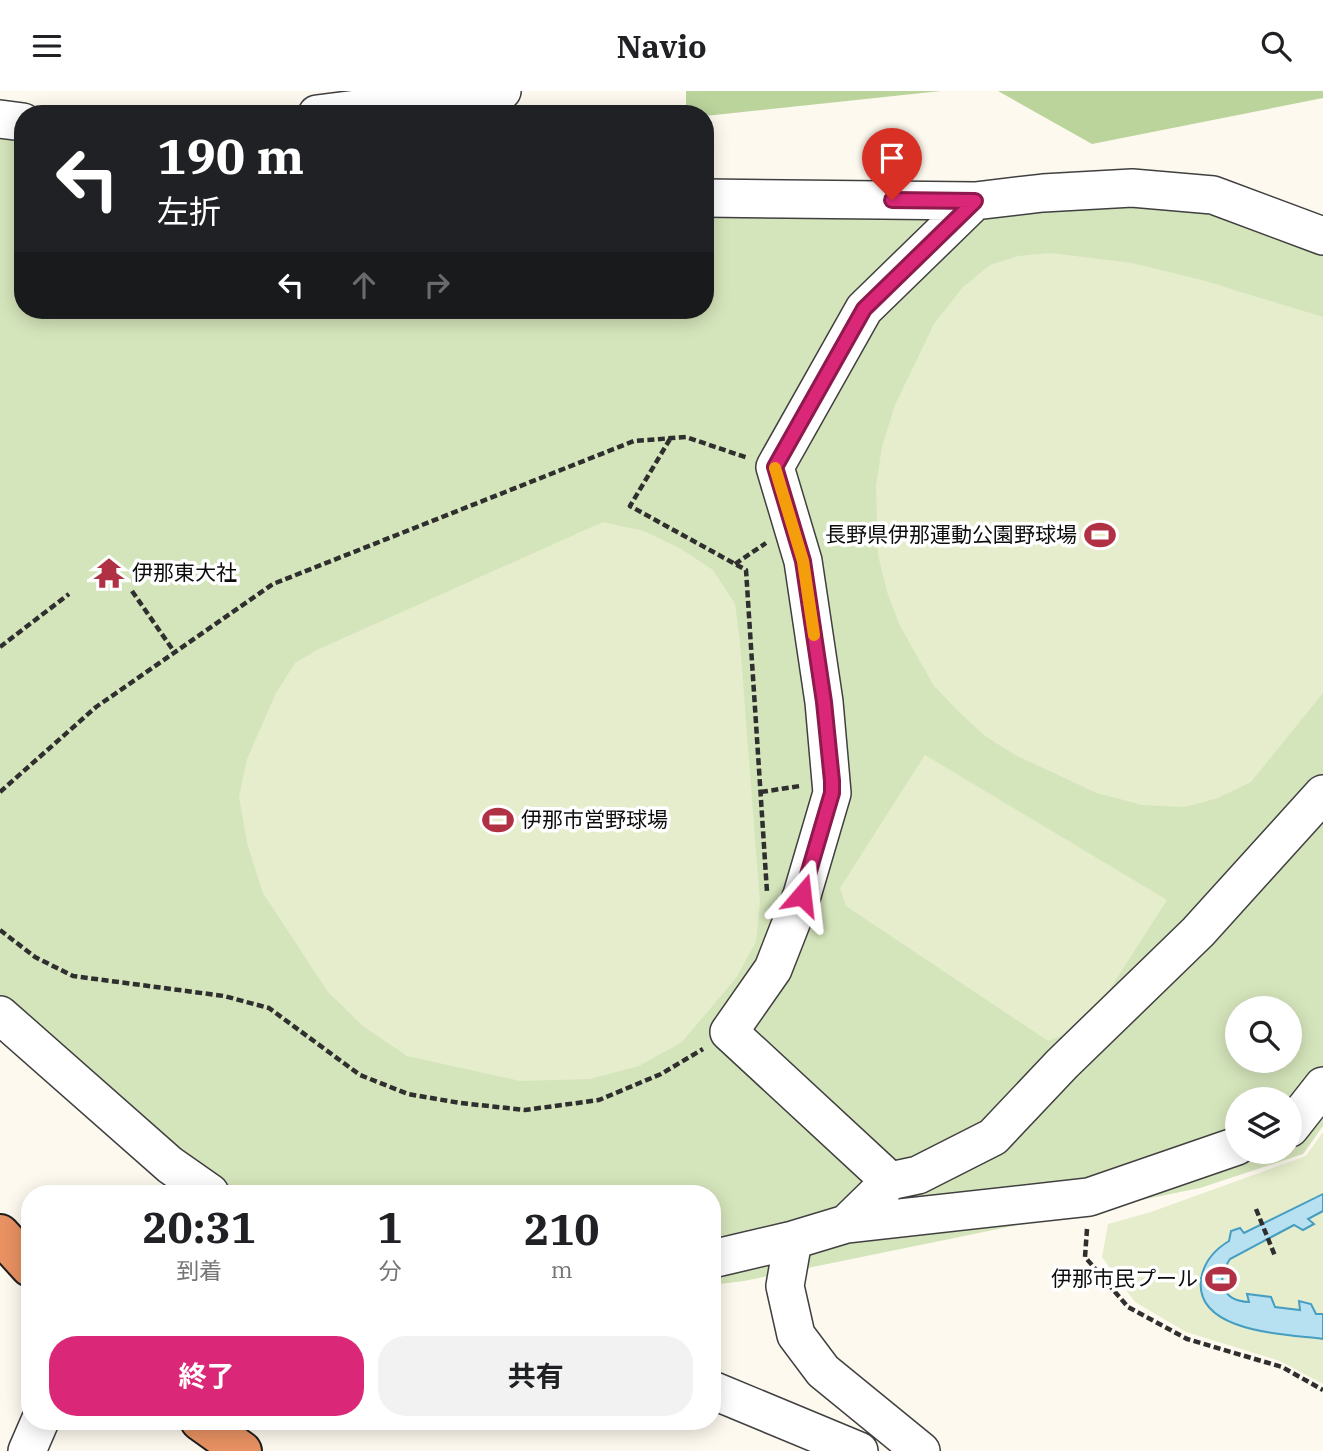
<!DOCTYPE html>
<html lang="ja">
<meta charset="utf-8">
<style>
:root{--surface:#fff;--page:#f2f2f2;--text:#202124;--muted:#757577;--accent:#db2777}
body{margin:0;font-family:"IBM Plex Serif","Noto Sans JP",serif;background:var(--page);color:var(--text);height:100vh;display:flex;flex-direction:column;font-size:26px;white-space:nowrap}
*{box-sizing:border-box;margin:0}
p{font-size:23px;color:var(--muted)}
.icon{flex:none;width:38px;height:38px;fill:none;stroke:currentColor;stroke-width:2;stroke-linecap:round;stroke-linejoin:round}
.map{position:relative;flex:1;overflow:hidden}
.drawer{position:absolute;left:21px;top:1094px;width:700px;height:245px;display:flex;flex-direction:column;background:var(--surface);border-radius:28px;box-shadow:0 4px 18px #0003}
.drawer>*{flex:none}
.banner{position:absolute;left:14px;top:14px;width:700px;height:214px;border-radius:28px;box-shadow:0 4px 18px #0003;background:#202124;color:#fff;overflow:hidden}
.tools{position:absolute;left:1225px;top:905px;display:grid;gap:14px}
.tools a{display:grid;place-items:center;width:77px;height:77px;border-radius:50%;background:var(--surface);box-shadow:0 4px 18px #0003;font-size:35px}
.pin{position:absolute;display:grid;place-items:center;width:60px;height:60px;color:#fff;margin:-72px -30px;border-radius:50% 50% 50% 0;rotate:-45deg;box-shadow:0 0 7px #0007}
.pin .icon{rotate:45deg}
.me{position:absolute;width:77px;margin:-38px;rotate:17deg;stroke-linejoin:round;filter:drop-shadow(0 0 5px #0008)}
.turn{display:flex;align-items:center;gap:24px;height:147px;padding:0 28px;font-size:32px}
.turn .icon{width:91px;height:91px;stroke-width:2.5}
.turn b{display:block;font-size:49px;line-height:60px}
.lanes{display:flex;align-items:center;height:66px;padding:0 28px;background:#0003;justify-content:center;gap:35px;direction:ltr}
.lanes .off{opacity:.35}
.eta{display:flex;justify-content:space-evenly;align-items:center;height:119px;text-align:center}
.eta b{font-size:42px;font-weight:700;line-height:49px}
.button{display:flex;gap:14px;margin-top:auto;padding:14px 28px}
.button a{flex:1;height:80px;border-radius:28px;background:var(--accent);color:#fff;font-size:28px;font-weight:700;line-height:80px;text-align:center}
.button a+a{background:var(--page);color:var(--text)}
header{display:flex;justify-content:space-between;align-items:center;height:91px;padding:0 28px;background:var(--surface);font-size:32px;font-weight:700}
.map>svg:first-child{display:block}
.green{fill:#d5e5bb;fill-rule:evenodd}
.forest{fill:#bbd49c}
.pitch{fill:#e5edcc}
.water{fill:#b7e1f1;stroke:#459dc1;stroke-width:2}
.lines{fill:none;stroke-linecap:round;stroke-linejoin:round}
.minor-casing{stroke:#404040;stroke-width:40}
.highway-casing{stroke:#1e1e1e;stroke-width:42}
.path{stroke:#2f2f2f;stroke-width:4.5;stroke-dasharray:7 3.5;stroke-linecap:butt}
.minor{stroke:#fff;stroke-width:37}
.highway{stroke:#e89162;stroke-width:38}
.route-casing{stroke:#8e194d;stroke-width:18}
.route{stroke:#db2777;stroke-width:12}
.slow{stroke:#f59e0b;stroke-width:12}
.labels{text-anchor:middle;stroke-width:7;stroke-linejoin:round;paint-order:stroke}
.poi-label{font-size:21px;fill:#0d0d0d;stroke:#fff;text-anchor:end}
</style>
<header><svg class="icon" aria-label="menu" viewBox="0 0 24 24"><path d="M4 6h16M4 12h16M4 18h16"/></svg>Navio<svg class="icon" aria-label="search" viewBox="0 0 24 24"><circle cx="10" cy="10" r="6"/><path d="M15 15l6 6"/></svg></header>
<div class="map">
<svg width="1323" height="1360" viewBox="0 0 1323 1360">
<rect width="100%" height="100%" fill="#fef9ee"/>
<!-- green -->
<path class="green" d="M0,39L23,41V219H705V107L1132,97L1323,145V1035L1303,1063L1200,1097L744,1190L712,1194V1102H182L0,942ZM1237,917H1290V970H1237ZM1237,1008H1290V1060H1237Z"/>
<!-- forest -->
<path class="forest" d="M686,0H941L705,25V23H686Z
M998,0H1323V7L1092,53Z"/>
<!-- pitch -->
<path class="pitch" d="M1050,162L1132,172L1202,189L1323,226V602L1251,691L1218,707L1185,716L1142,714L1097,702L1017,665L985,645L959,621L934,595L900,535L888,504L878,464L876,395L882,356L895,314L934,233L963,196L990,174L1018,165Z
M603,431L644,440L681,458L713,479L735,513L740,551L760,812L756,851L736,887L682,951L639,975L590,988L520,990L407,965L364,936L328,901L263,802L247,752L239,706L247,668L276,602L295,572L317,559Z
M925,664L1167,809L1086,935L1048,950L846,815L840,797Z
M1323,1041V1293L1280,1270L1186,1241L1135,1211L1102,1166L1108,1133L1151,1121L1306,1065Z"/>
<!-- water -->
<path class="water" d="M1323,1103V1120L1308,1128L1314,1133L1303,1139L1294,1134L1230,1168C1216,1188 1221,1210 1249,1211L1247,1203L1271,1206L1275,1216L1300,1219L1299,1210L1311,1213L1316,1223H1323V1248C1287,1243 1194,1242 1201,1188C1204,1170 1214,1159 1229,1150L1231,1140L1240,1137L1244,1142Z"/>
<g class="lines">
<defs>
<path id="minor" d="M317,23L502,0
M0,28L23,31
M705,107L975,110L1043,102L1132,97L1213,104L1323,145
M0,924L170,1074L210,1102
M1290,1037L1323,995
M890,1090L729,941L773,878L802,804L832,702L824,611L803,470L775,376L864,218L975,110
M846,1133L890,1090L918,1084L993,1046L1062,973L1198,841L1323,703
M793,1149L785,1195L796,1244L823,1280L921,1360
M712,1168L793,1149L846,1133L1089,1106L1237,1055
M712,1299L859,1360
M27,1360L40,1330"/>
<path id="highway" d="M0,1143L30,1176
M200,1330L242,1360"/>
</defs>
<!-- minor casing -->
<use href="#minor" class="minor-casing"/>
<!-- highway casing -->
<use href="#highway" class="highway-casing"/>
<!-- path -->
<path class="path" d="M670,348L630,415L746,479L767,801
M735,473L766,452
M132,500L175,562
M0,556L69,503
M0,701L96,616L273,493L634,350L686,346L748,367
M761,701L800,695
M0,839L35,866L73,885L224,905L269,917L360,984L408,1003L460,1012L525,1019L599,1009L661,983L703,958
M1256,1118L1275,1165
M1087,1138L1085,1166L1128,1216L1187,1248L1282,1276L1323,1299"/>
<!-- minor -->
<use href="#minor" class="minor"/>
<!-- highway -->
<use href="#highway" class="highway"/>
</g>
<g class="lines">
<defs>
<path id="route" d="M802,804L832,702V690L824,611L803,470L775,376L864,218L975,110L892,109"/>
</defs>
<!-- route casing -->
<use href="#route" class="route-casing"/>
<!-- route -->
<use href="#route" class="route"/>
<!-- slow -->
<path class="slow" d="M775,377L803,470L814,544"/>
</g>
<!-- icons -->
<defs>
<symbol id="stadium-bare" viewBox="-9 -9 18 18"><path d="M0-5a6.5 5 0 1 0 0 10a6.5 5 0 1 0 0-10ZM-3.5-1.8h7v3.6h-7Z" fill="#b13144" stroke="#fff" stroke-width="2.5" paint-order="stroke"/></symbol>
<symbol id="temple-bare" viewBox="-9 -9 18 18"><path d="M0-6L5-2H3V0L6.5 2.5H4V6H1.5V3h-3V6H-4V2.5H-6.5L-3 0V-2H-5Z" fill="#b13144" stroke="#fff" stroke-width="2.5" paint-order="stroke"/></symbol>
</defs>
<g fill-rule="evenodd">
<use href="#stadium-bare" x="1078" y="422" width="44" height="44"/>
<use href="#temple-bare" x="87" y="460" width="44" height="44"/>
<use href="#stadium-bare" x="476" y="707" width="44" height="44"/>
<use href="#stadium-bare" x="1199" y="1166" width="44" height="44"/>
</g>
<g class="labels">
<!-- poi labels -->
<g class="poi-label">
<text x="1077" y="451">長野県伊那運動公園野球場</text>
<text x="132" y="489" text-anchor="start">伊那東大社</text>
<text x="521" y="736" text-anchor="start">伊那市営野球場</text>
<text x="1198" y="1195">伊那市民プール</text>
</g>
</g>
</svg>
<div class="tools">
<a><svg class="icon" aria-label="search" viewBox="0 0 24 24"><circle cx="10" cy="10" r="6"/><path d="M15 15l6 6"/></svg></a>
<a><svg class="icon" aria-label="layers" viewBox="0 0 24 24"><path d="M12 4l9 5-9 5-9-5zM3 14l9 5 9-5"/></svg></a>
</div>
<div class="pin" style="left:892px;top:109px;background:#d93025"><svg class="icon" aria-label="arrive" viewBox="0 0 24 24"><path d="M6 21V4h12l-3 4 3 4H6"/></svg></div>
<svg class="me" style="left:802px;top:804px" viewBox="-20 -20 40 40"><path d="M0-17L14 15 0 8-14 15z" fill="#db2777" stroke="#fff" stroke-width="4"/></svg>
<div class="banner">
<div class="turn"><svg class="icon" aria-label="left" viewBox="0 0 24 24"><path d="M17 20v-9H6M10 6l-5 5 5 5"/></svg><div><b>190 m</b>左折</div></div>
<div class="lanes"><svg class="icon" aria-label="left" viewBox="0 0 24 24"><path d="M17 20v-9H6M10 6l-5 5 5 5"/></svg><svg class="icon off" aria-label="ahead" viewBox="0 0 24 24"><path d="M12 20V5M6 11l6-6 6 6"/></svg><svg class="icon off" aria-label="right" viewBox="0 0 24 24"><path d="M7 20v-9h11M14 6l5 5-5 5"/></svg></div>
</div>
<section class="drawer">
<div class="eta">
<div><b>20:31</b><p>到着</p></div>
<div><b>1</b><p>分</p></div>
<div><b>210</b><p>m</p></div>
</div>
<div class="button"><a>終了</a><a>共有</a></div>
</section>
</div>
